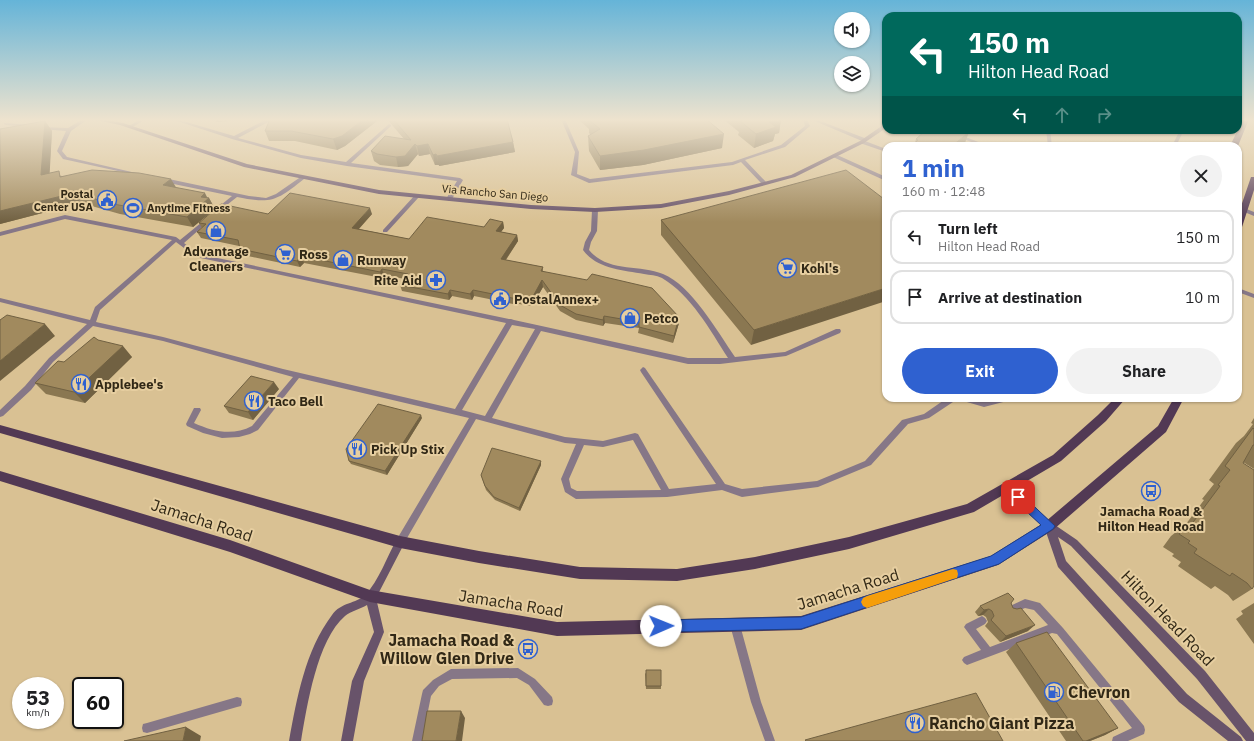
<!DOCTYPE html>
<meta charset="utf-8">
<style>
:root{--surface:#fff;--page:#f2f2f2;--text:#202124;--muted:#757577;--line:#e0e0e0;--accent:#2f61d0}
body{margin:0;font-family:"IBM Plex Sans",sans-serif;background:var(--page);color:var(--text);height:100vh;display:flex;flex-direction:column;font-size:15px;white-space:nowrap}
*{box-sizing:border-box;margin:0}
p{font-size:13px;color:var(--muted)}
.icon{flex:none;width:22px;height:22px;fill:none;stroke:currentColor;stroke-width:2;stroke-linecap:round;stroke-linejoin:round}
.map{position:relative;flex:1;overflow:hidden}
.drawer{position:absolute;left:882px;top:142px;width:360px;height:260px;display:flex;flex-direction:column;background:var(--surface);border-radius:12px;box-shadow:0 1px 3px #0004}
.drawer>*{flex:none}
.banner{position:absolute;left:882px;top:12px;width:360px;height:122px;border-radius:12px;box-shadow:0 1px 3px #0004;background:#00695c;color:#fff;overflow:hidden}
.controls{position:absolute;left:834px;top:12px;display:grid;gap:8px}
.controls a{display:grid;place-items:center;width:36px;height:36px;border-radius:50%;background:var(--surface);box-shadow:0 1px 3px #0004;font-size:20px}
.speed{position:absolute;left:12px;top:677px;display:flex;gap:8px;font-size:20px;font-weight:700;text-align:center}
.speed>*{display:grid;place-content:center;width:52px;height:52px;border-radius:50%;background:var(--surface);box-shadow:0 1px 3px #0004;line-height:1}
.speed small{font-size:10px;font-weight:400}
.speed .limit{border:2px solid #111;border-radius:6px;background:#fff;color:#111}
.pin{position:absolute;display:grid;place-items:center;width:34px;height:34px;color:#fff;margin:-17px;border-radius:8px;box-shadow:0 2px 6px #0006}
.me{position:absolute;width:44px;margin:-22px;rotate:89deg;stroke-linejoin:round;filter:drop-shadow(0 0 3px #0008)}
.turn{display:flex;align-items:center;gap:14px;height:84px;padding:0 20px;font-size:18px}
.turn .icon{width:52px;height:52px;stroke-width:2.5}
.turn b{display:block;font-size:28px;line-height:34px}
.lanes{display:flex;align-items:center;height:38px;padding:0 20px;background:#0003;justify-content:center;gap:20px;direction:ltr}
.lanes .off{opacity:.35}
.round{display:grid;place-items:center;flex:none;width:42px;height:42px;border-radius:21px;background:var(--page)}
.headline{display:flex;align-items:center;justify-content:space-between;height:68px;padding:0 20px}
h1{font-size:24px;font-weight:700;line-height:30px;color:var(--accent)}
.cta{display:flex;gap:8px;margin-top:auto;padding:8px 20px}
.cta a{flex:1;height:46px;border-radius:24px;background:var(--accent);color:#fff;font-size:16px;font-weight:700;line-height:46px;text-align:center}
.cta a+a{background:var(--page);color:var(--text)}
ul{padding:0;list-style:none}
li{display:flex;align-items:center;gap:12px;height:54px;margin:0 8px 6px;padding:0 12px;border:2px solid var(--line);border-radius:12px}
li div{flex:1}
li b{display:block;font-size:15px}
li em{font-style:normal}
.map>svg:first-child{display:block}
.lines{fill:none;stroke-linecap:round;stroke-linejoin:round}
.lane{fill:#867787;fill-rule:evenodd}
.secondary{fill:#68536a;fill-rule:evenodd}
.primary{fill:#523954;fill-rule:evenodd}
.wall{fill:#8a7751}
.shaded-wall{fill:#716142}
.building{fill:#a18a5e;stroke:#716142}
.route{fill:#2f61d0;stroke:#1f3f87}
.slow{fill:#f59e0b}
.labels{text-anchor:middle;stroke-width:4;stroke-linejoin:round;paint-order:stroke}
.far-street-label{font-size:11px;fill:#312816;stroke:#e6cea0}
.far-poi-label{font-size:11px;font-weight:bold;fill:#312816;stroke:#e6cea0;text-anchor:end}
.poi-label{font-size:13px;font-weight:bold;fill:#312816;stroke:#e6cea0;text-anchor:start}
.near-street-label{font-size:16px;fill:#312816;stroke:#e6cea0}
.near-poi-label{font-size:16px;font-weight:bold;fill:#312816;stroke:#e6cea0;text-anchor:start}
</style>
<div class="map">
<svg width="1254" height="741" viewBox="0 0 1254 741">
<rect width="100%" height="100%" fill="#d9c193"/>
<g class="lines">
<!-- lane -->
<path class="lane" d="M83,119H88L71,131L62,151L67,157L136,173V175L63,159L57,151L66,131L41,129L39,128L41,127L68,128Z
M141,119H146L131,128L127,127Z
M171,119H176L234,136L267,119H272V120L238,138L301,155L346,162L389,124L391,125V126L351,163L460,178L463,180L452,199L449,201L446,199L457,181L347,166L301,158L232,139Z
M561,119H565L579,152L577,174L590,179L732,162L781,145L805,126L803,119H807L810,126L785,147L745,160L766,182V184H762L741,162L733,165L589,183L571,175L575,152Z
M810,119H815L867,139V140L865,141L886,149V152L860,143V142L862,141Z
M4,123L31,125L33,126L31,127L6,125L4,124Z
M940,130H947L989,146H982Z
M1046,130H1050L1052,146H1048Z
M1180,130H1184L1176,146H1172Z
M835,154L886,177V181L833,157L832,156Z
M302,176L305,178L304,179C276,201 272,204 237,197L218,212L215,210L216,209L232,196L164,182L161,180L164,178L249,196L266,198L276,194Z
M417,194L419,195V197L387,232H383V230L415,195Z
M595,208L598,210L597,231L591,242L589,250C608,273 639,264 663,274C691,285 718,332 735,357L785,352L836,329H840L841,331L840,333L786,356L720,364H688L541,331L492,418L565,437L603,441L635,433L638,434L669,489L716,484L641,372L640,370L643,367L645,368L725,484L742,489L817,481L865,461L902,420L924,414L947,398H957L956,400L929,418L908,424L871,465L818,487L742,497L722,490L667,497L576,499L565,492L561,479L576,444L565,443L476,419L403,545L400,546L397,545L396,542L397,539L469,418L299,378L258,430L250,434L239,437L222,438L203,433L187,426L186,424L194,408H200L201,410L194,423C214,432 233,436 252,426L293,377L163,341L93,326L53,362L31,390L3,416L0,417V410L25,386L49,358L87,324L0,302V298L90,320L95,307L172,240L65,219L0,236V232L65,215L176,237L180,240L207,218L210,220L209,221L184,243L198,254L509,319H511L514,320L688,358H728C710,330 691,295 662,278C656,275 650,275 644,274C622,270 597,269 583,250L585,242L591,231L592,210ZM176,242L196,257L506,323L455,409L283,369L163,337L96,322L100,310ZM512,325L535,329L485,416L462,410ZM633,440L661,490L577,491L571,488L569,479L584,445L603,447Z
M1244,208L1254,212V216L1242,211V209Z
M1238,288L1254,294V298L1238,292Z
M959,398H973L984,401L997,398H1012L1011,400L984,407L960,400Z
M1025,599L1040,603L1063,628L1144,726L1145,730L1144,734L1128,741H1112L1113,737L1132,728L1057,634L1052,633L967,665L964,663L962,660L964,657L981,650L964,627L966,624L982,616L985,618L987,621L985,624L976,629L990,647L1048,625L1034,610L1025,608L1011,614L1008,613L1006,610L1008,607Z
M735,620L738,622L740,625L761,702L775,741H765L751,702L730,625L732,622Z
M518,668L535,679L552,697L553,701L552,705L548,706L544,705L529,685L517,678L452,679L439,686L431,696L422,741H412L422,694L423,690L433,680L451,669Z
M237,697L241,698L242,702L241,706L237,707L147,733L143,732L142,728L143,724L147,723Z"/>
<!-- secondary -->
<path class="secondary" d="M92,119H101L123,123L247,164L379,190L531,205L595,208L661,204L729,191L791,175L860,141L886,123V128L864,143L795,177L729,195L661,208L595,212L531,209L379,194L244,167L120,125Z
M1007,483L1010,484L1052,523L1077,540L1205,671L1254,733V741H1246L1197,679L1071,546L1058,537L1066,561L1187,694L1241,737L1243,741H1228L1179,702L1058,567L1045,529L1004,490L1002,487L1004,484Z
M400,538L403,539L405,542L376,598L384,632L364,681L353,741H341L352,681L374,632L367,605C360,609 351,611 345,616C317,640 307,706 301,741H289C297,698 305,651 332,615C341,602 356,604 365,595C379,581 387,556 397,539Z"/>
<!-- primary -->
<path class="primary" d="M1243,119H1249L1238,146H1230Z
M1251,177H1254V190L1242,227L1238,229V215Z
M1115,398H1126L1106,421L1061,461L974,512L849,549L755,569L677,581L580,579L479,563L400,548L0,433V425L400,536L479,551L580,567L677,569L755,557L849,537L967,504L1053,455L1098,415Z
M1174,398H1184L1166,432L1053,530L998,565L801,630L557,636L370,602L230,552L0,481V471L230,540L370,590L557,622L801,616L991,556L1045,522L1158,426Z"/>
</g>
<!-- wall -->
<path class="wall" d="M211,119H250L217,122L212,120Z
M270,119H507L513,142L515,152L439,166V165H435L430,154L419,156L418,154L408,166L398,167L380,165L374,161L371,151L404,139L387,119L377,121L345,146L337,150L295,141H269L265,131Z
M578,119H706L722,148L643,165L600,170L589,151L588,136L591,135L589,133V129Z
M723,119H781L779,133L775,134L773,141L754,148L738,135L739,132Z
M45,121L52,131L49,173L62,176L176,188L209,198L215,209L193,227L120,214L81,203L0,224V129Z
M916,139L965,143L961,146H914Z
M884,199L751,345L661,235V220Z
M268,214H372L359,229L409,239L484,227L503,222L504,228L501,232L517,235L518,241L506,260L543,267V272L679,323L673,343L638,333L639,328L605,323L603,326L576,320L560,311L543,287L532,306L519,304L518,305L474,296L472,300L452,296L449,300L402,291L400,285L405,279L384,275L382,278L304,263L300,267L243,255L240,249L239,246L201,238L197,232L202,228L199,223Z
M98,340L132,357L85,403L46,394L35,383Z
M279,389L253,420L229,413L224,406Z
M422,418L387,475L351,464L349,461Z
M1254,418V469L1243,462L1252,589L1233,601L1228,595L1215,586L1211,589L1178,566L1181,562L1172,556L1174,554L1163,547L1171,536L1186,524L1204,500L1202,499L1214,484L1209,480L1236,443L1244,436L1253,424L1251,423Z
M541,465L520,511L495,500L486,490L481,475Z
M1011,603L1013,608L1028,631L1000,642L985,626L988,622L986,617L983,615L978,616L975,612L980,606Z
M1254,603V644L1236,619L1243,614L1241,611Z
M1016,643L1118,728L1105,735L1090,741H1066L1006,652Z
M645,673L661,686V689H646Z"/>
<!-- shaded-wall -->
<path class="shaded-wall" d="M216,119H250L217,122Z
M364,119H387L377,121L345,146L337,150L333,139Z
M781,119L779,133L775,134L773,141L754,148L756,134L769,122Z
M45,121L52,131L49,185L41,175Z
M969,132L965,143L961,146H952Z
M724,134L722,148L643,165L600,170V156Z
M513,142L515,152L439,166L437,156Z
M415,144L418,154L408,166L398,167L396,157Z
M428,144L430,154L419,156L417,146Z
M436,154L439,165H435L433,155Z
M171,179L177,189L163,185Z
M74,193L81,203L0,224V211Z
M205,193L208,199L209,198L215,209L193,227L187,217L201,197Z
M370,208L372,214L354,234L352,228Z
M503,222L504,228L497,237L496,231Z
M517,235L518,241L502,265L501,259Z
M301,256L304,263L300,267L297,261Z
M382,269L384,275L382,278L380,272Z
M542,280L543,287L532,306L531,300Z
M886,288V301L751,345L754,330Z
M450,290L452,296L449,300L448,294Z
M473,290L474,296L472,300L470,294Z
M518,298L519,304L518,305L517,299Z
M604,316L605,323L603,326V320Z
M679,317V323L673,343L674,336Z
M45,324L55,336L0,381V361Z
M123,346L132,357L85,403L74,392Z
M274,382L279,389L253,420L248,412Z
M421,415L422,418L387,475L385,471Z
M541,461V465L520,511L519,508Z
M989,609L983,615L978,616L984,610Z
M1035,625L1028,631L1000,642L1006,636Z
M461,711L465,718L462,741H456Z
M186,727L201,736L200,741H183Z
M1118,728L1105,735L1090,741H1086Z"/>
<!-- building -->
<path class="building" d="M270,119H364L342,136L333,139L291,131H265Z
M393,119H507L513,142L437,156L436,154L433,155L428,144L417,146L415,144L405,156L396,157L377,154L371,151L385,136L411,140Z
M588,119H706L724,134L644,150L600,156L588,136L600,129Z
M741,119H781L769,122L776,127L756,134L740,121L743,120Z
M45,121L41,175L59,171L60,177L92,170L139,173L171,179L163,185L205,193L201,197L209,198L187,217L113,204L74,193L0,211V129Z
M926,130L928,131L929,130H964L969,132L952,146H923L915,143L918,140L916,139Z
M846,170L884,199L886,198V288L754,330L661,220Z
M290,193L370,208L352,228L409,239L427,217L484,227L490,219L503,222L496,231L517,235L501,259L543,267L541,271L587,280L592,274L652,288L679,317L674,336L639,327V322L604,316L603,320L576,314L560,305L542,280L531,300L518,298L517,299L473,290L470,294L450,290L448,294L400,285L408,274L382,269L380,272L301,256L297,261L240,249L238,240L197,232L206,224L199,223L221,204L268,214Z
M7,315L45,324L0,361V320Z
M94,337L98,340L123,346L74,392L35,383L58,361L64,362Z
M251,376L274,382L248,412L224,406Z
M378,404L421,415L385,471L349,461L346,449Z
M1253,428L1254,429V445H1253L1243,463L1254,470V586L1252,589L1247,583L1232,573L1230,576L1194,553L1197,549L1188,543L1190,541L1179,534L1187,523L1191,525L1220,486L1218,485L1230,470L1225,466Z
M492,448L541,461L519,508L494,497L485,486L481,475Z
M1008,593L1014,599L1011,603L1013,608L1017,609L1021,608L1035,625L1006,636L991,620L994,616L992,611L989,609L984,610L980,606Z
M1047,632L1118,728L1086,741H1083L1016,643Z
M646,670H661V686H646Z
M976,693L1003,741H806L805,740Z
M427,711H461L456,741H422Z
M186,727L183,741H124Z"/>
<!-- sky -->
<linearGradient id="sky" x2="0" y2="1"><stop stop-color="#65b4d8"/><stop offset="0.54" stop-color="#eee3ce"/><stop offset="1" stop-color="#eee3ce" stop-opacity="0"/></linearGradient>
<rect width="1254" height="222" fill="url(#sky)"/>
<!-- route -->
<path class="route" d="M1018,492L1021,494L1055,526L1053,529L999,564L801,629L661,632L657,631L655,626L657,622L661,620L801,617L991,556L1041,525L1014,500L1012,497L1014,494Z"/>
<!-- slow -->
<path class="slow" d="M953,569L957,570L958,574L957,578L953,579L867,608L863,606L861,602L863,598L867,596Z"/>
<!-- icons -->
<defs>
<symbol id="civic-ring" viewBox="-11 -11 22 22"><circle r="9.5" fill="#e6cea0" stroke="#2f61d0" stroke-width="1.5"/><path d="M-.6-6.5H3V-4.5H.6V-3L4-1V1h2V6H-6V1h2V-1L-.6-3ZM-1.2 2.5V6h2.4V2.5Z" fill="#2f61d0"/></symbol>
<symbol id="stadium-ring" viewBox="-11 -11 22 22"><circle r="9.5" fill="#e6cea0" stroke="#2f61d0" stroke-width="1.5"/><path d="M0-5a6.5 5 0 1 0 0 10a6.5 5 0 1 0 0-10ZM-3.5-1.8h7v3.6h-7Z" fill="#2f61d0"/></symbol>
<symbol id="shop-ring" viewBox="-11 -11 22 22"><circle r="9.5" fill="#e6cea0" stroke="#2f61d0" stroke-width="1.5"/><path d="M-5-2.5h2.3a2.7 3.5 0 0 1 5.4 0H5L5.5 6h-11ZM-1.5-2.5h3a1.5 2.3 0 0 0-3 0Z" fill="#2f61d0"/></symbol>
<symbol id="supermarket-ring" viewBox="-11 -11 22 22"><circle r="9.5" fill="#e6cea0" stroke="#2f61d0" stroke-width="1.5"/><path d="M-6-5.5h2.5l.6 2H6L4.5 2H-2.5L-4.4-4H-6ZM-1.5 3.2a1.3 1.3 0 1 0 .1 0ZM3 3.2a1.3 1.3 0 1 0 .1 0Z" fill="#2f61d0"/></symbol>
<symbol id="pharmacy-ring" viewBox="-11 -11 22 22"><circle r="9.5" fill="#e6cea0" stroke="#2f61d0" stroke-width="1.5"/><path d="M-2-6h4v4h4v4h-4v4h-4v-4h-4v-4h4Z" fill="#2f61d0"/></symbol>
<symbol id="restaurant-ring" viewBox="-11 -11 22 22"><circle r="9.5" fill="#e6cea0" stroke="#2f61d0" stroke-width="1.5"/><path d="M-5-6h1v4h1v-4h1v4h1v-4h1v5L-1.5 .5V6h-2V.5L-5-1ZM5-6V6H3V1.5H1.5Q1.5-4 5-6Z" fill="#2f61d0"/></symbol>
<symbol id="bus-ring" viewBox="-11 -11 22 22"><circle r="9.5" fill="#e6cea0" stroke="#2f61d0" stroke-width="1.5"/><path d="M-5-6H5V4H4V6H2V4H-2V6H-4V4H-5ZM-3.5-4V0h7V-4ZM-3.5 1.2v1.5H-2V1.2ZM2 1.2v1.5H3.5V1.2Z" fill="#2f61d0"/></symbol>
<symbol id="fuel-ring" viewBox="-11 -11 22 22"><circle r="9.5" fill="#e6cea0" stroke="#2f61d0" stroke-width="1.5"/><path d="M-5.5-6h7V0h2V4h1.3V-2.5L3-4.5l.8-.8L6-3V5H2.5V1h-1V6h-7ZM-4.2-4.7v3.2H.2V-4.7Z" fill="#2f61d0"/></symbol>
</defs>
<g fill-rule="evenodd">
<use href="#civic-ring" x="96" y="189" width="22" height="22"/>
<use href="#stadium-ring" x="122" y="197" width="22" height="22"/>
<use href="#shop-ring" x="205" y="220" width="22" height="22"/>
<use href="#supermarket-ring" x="274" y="243" width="22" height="22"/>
<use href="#shop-ring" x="332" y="249" width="22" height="22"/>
<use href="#supermarket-ring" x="776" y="257" width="22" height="22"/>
<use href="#pharmacy-ring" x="425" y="269" width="22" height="22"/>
<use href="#civic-ring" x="489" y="288" width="22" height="22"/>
<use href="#shop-ring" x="619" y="307" width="22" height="22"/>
<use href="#restaurant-ring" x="70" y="373" width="22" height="22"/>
<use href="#restaurant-ring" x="243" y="390" width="22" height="22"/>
<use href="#restaurant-ring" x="346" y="438" width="22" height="22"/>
<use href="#bus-ring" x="1140" y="480" width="22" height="22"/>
<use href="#bus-ring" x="517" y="638" width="22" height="22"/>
<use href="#fuel-ring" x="1043" y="681" width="22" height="22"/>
<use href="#restaurant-ring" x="904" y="712" width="22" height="22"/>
</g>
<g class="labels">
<!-- far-street labels -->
<g class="far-street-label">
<text transform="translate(495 193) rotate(5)" y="4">Via Rancho San Diego</text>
</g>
<!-- far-poi labels -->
<g class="far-poi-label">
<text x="93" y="198">Postal<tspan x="93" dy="13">Center USA</tspan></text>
<text x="147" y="212" text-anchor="start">Anytime Fitness</text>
</g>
<!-- poi labels -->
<g class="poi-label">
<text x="216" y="256" text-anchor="middle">Advantage<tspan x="216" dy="15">Cleaners</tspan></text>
<text x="299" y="259">Ross</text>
<text x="357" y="265">Runway</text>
<text x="801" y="273">Kohl's</text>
<text x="422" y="285" text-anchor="end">Rite Aid</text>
<text x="514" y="304">PostalAnnex+</text>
<text x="644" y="323">Petco</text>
<text x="95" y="389">Applebee's</text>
<text x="268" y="406">Taco Bell</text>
<text x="371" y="454">Pick Up Stix</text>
<text x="1151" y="516" text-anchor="middle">Jamacha Road &amp;<tspan x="1151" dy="15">Hilton Head Road</tspan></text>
</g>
<!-- near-street labels -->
<g class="near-street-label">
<text transform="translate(202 520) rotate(18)" y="6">Jamacha Road</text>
<text transform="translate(848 589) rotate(-17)" y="6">Jamacha Road</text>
<text transform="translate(511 603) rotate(9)" y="6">Jamacha Road</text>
<text transform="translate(1168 618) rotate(46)" y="6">Hilton Head Road</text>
</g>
<!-- near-poi labels -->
<g class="near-poi-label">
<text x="514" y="646" text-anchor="end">Jamacha Road &amp;<tspan x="514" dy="18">Willow Glen Drive</tspan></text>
<text x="1068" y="698">Chevron</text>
<text x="929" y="729">Rancho Giant Pizza</text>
</g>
</g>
</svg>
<div class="controls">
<a><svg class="icon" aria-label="sound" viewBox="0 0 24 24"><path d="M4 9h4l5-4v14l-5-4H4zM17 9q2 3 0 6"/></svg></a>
<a><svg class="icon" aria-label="layers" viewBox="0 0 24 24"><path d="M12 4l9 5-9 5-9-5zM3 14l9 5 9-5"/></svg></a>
</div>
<div class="speed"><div>53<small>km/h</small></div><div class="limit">60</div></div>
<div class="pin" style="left:1018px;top:497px;background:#d93025"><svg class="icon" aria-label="arrive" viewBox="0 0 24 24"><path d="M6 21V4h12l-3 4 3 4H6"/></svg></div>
<svg class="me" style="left:661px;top:626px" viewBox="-20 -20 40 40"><circle r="19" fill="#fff"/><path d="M0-13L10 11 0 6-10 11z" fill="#2f61d0"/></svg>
<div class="banner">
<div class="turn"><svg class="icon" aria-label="left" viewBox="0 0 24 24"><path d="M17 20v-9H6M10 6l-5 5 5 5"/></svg><div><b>150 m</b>Hilton Head Road</div></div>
<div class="lanes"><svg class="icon" aria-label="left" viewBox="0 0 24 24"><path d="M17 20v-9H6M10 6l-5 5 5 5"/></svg><svg class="icon off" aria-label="ahead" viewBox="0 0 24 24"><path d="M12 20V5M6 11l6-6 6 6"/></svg><svg class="icon off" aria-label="right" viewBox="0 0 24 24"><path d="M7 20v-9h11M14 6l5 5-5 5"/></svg></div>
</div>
<section class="drawer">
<div class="headline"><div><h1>1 min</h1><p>160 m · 12:48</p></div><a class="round"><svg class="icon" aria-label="close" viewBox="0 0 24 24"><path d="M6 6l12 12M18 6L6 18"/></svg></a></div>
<ul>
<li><svg class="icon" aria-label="left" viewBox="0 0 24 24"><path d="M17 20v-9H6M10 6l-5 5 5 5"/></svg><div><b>Turn left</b><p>Hilton Head Road</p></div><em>150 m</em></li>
<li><svg class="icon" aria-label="arrive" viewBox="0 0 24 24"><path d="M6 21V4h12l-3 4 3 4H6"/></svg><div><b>Arrive at destination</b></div><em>10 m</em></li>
</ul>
<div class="cta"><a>Exit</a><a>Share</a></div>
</section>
</div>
